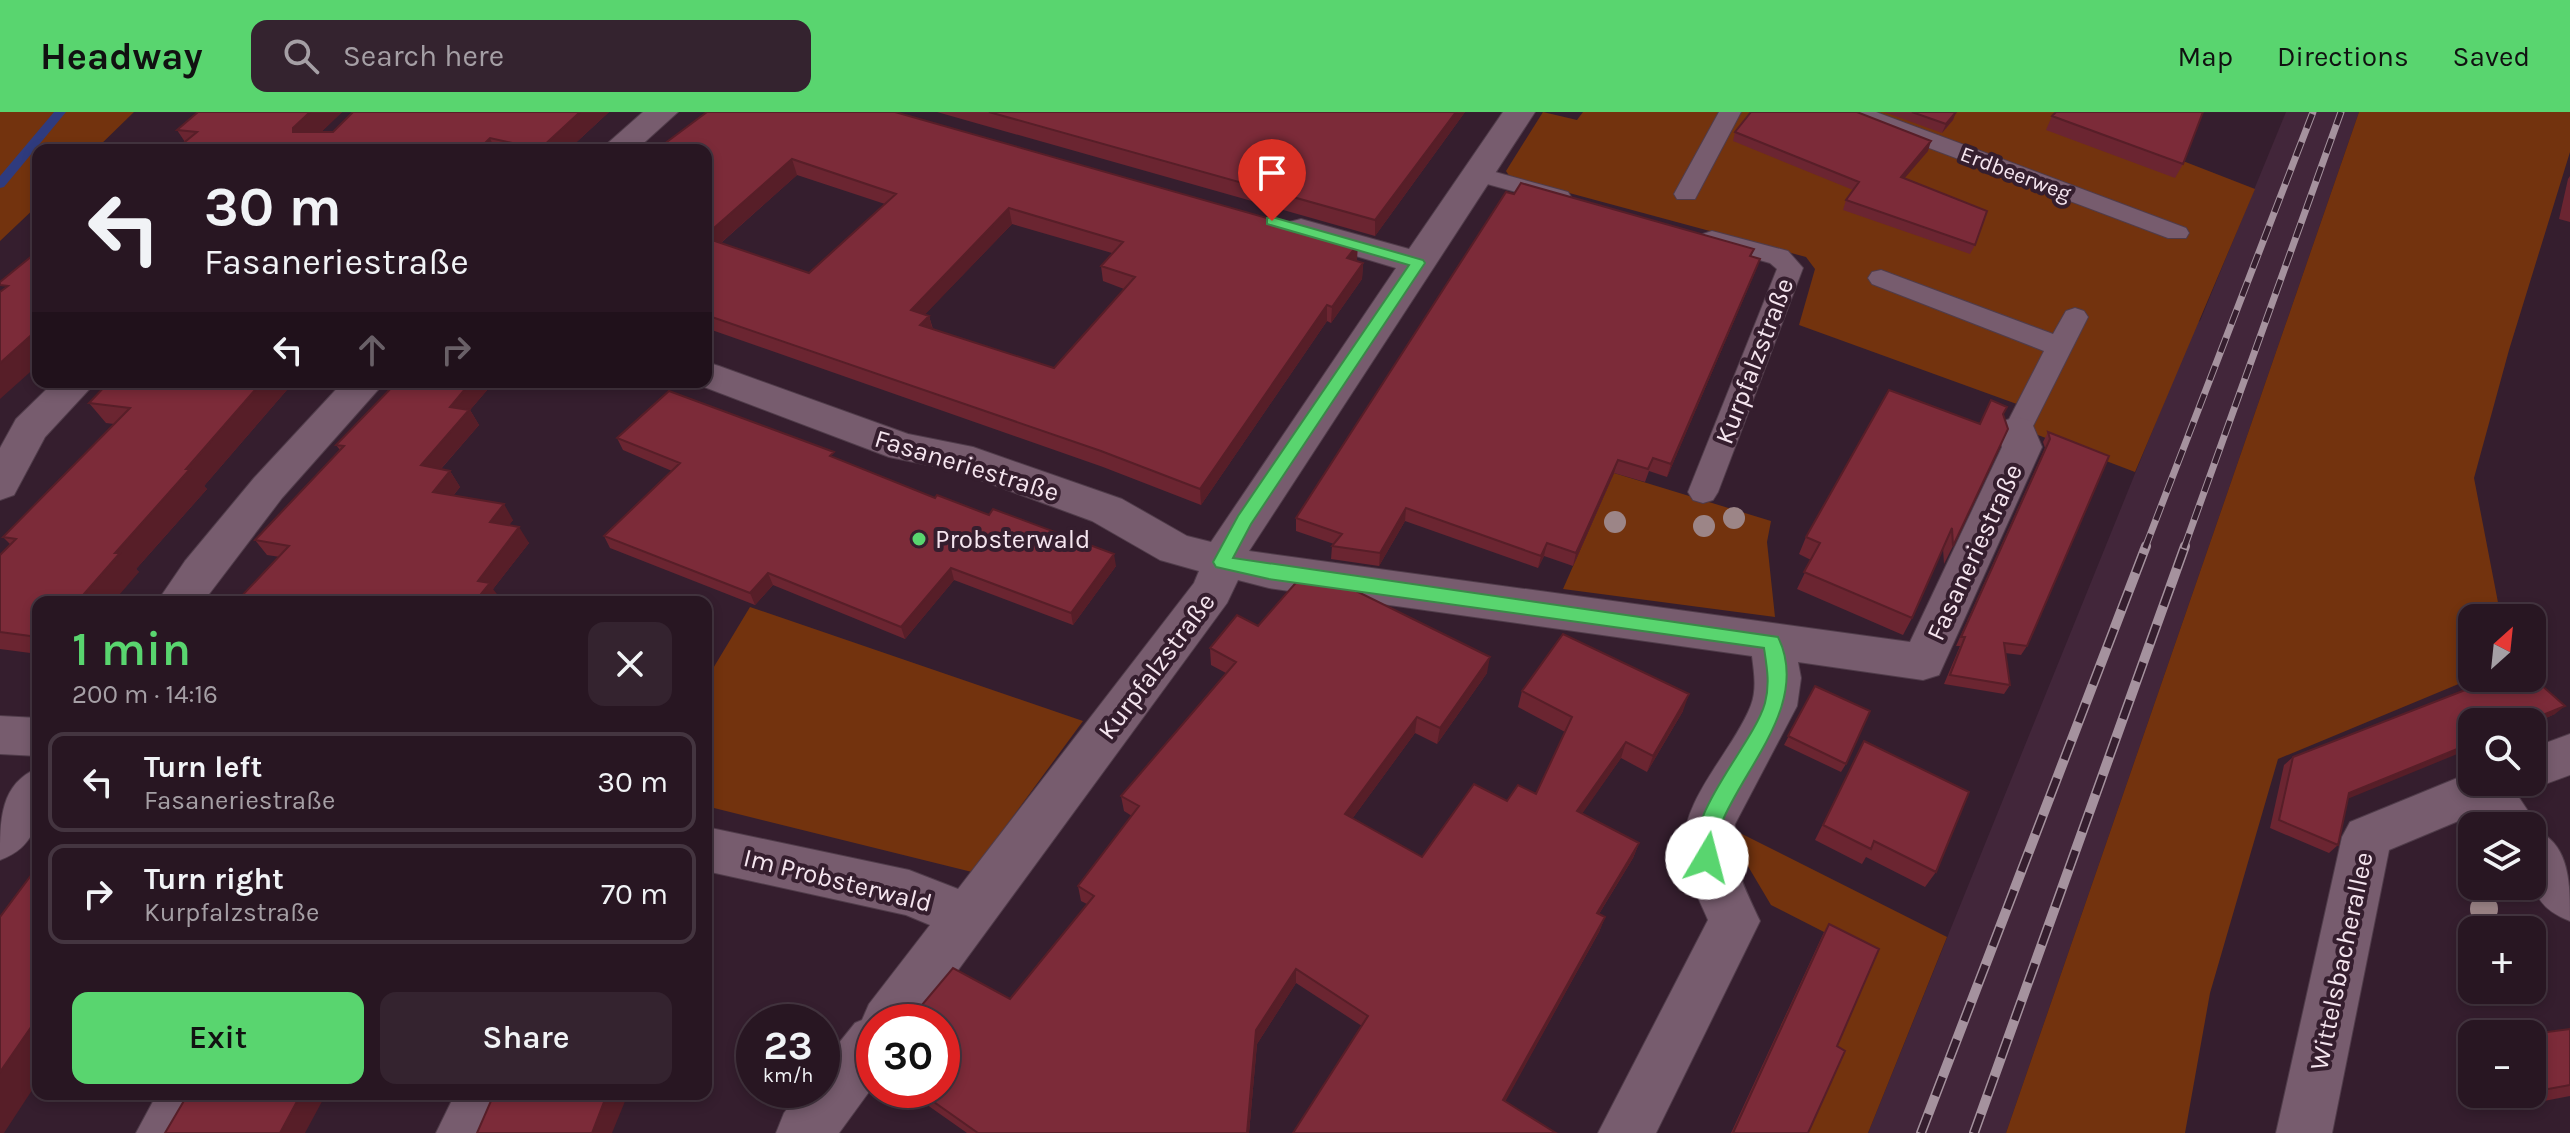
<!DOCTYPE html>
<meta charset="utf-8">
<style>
:root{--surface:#281622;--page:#34232f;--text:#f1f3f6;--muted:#a59fa5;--line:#443540;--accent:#59d56f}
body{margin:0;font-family:Karla,sans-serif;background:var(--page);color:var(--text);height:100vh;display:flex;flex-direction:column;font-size:30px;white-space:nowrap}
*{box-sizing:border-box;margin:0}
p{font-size:26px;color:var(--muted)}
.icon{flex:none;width:44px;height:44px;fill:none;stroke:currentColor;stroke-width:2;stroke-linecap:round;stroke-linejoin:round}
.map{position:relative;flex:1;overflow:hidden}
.sheet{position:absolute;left:32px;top:484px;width:680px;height:504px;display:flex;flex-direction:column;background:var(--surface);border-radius:16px;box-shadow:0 4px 12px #0003,0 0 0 2px var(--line)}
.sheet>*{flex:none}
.banner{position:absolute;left:32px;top:32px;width:680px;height:244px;border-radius:16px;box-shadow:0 4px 12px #0003,0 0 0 2px var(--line);background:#281622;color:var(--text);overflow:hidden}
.needle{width:52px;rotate:27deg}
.tools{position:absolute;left:2458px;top:492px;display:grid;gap:16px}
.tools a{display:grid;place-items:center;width:88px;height:88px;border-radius:16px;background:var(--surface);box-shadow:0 4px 12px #0003,0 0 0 2px var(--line);font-size:40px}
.speed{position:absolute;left:736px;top:892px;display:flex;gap:16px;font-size:40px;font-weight:700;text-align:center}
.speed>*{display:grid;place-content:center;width:104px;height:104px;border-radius:50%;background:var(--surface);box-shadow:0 4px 12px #0003,0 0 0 2px var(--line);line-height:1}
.speed small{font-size:20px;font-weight:400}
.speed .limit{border:12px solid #d22;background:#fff;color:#111}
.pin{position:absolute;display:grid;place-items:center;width:68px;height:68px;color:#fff;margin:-82px -34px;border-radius:50% 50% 50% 0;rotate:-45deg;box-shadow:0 0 8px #0007}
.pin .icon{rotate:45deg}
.me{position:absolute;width:88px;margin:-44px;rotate:8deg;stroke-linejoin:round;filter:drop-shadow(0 0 6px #0008)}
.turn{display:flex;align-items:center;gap:28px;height:168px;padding:0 40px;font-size:36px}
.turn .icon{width:104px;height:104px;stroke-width:2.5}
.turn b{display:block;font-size:56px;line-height:68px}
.lanes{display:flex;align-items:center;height:76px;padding:0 40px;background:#0003;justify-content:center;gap:40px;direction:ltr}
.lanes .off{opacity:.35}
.round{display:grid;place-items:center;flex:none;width:84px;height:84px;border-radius:16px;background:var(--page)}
.overview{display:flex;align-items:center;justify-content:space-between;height:136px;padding:0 40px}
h1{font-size:48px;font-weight:600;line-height:60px;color:var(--accent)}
.action{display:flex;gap:16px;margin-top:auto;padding:16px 40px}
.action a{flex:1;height:92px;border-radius:16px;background:var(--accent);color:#111;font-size:32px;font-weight:600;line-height:92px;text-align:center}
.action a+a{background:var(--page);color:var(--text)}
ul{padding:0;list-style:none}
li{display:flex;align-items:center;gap:24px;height:100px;margin:0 16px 12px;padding:0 24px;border:4px solid var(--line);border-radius:16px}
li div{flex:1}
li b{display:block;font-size:30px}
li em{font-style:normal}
header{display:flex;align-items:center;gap:48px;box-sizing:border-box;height:112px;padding:0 40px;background:var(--accent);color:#111}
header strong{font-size:38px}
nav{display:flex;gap:44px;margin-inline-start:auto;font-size:28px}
.search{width:560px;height:72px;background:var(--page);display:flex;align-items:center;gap:20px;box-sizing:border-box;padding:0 28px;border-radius:16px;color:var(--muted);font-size:30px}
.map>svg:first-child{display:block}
.built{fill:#42263a}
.green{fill:#73330e}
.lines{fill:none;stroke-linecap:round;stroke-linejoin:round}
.stream{fill:#2f3b7e;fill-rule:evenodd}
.service-casing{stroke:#503c4a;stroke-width:2}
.minor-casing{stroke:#503c4a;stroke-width:2}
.service{fill:#775c6e;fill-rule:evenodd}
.minor{fill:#775c6e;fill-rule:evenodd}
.rail-far1-casing{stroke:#a5929e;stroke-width:7}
.rail-casing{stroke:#a5929e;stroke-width:10}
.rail-far1{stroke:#351e2e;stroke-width:5;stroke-dasharray:15;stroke-linecap:butt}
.rail{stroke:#351e2e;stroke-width:7;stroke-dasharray:20;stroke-linecap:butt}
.tree{fill:#9c8587}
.wall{fill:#6b2531;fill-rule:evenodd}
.shaded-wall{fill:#571e28}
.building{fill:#7c2b39;stroke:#571e28;stroke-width:2;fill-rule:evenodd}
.route{fill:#59d56f;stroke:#3a8a48;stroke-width:2}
.poi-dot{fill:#59d56f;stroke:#351e2e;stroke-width:3}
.labels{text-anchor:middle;stroke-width:8;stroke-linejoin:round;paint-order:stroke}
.far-street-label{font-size:22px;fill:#f5e5ef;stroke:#351e2e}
.street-label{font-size:26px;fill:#f5e5ef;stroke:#351e2e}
.poi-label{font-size:26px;fill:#f5e5ef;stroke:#351e2e;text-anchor:start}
</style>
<header>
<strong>Headway</strong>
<div class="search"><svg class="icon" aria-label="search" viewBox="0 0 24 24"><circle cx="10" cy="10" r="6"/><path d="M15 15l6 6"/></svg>Search here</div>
<nav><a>Map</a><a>Directions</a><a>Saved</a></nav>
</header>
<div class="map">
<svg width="2570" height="1021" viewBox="0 0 2570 1021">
<rect width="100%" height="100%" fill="#351e2e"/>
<!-- built -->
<path class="built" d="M2286,0H2359L2006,1021H1868L2196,211L2200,209Z"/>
<!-- green -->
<path class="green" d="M0,0H134L95,38H38V93L0,129Z
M1543,0L1577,8L1583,0H2057L2255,77L2135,360L2030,320L2039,300L1799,213L1815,157L1806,145L1510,65L1506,59Z
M2359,0H2570V40L2509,238L2474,366L2501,506H2472L2473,566L2278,647L2210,881L2185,1021H2006Z
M1614,361L1771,409L1767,430L1775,505L1563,477Z
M750,495L1083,609L972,760L706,694V568Z
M1738,720L1947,825L1868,1021H1806L1839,946L1781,913L1793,889L1873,845L1771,793L1733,729Z"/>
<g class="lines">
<!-- stream -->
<path class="stream" d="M54,0H66L4,75L0,76V64Z"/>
<defs>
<path id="service" d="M1719,0H1741L1695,87H1677L1674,82Z
M1844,0H1876L2186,116L2189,121L2186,126H2168L1847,5Z
M1477,55L1568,80L1571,85L1568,90L1559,92L1469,67L1465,62L1469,57Z
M1712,119L1788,139L1803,156L1718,380L1713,388L1703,391L1693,388L1688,380L1777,157L1770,151L1703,132L1699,127L1703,122Z
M1881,158L2053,222L2066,199L2075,196L2084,199L2088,205L2027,326L2017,329L2007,326L2003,319L2044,239L1872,172L1868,166L1872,160Z
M157,982H200L180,1021H136Z
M455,982H496L478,1021H436Z"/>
<path id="minor" d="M643,0H678L636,38H600Z
M1503,0H1535L1249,439L1910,530L2002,335L1997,319L2003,309L2017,305L2031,309L2042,335L1939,563L1923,568L1798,550L1801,566L1797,594L1735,712C1729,748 1745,777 1760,809L1656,1021H1598L1708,808C1698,785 1686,762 1684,738C1680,688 1734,638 1751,593C1757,577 1754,560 1752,544L1269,476L1238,468L1227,491L920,910H874V973L839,1021H776L784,1001L802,978H822V952L855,911L862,908L869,892L930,813L906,803L706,759V715L909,758L958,777L1194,471L1199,459L1160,448L1092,409L953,358L889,345L691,270H706V250L719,254L908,322L973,335L1122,387L1187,424L1211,430L1396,156L1289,124L1284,117L1289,110L1301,107L1409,137Z
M54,270H96L45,325L14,383L0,388V336L16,307Z
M343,270H385L282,386L203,490H157L185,449L254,366Z
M0,604L38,606V644L0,642Z
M2570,622V663L2532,677L2523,674L2518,684L2538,714L2536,718C2570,733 2570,771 2570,809C2522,791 2532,758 2532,714H2484L2475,702L2389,738L2332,1021H2276L2342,725L2350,710L2472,660V670H2532V636Z
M38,656C38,696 45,731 0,748C0,707 0,672 38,656Z"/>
</defs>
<!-- service casing -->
<use href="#service" class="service-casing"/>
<!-- minor casing -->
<use href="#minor" class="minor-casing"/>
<!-- service -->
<use href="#service" class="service"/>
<!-- minor -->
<use href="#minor" class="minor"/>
<defs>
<path id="rail-far1" d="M2145,436L2313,0
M2184,436L2341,0"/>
<path id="rail" d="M1921,1021L2146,434
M1974,1021L2185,434"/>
</defs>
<!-- rail-far1 casing -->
<use href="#rail-far1" class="rail-far1-casing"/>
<!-- rail casing -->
<use href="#rail" class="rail-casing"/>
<!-- rail-far1 -->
<use href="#rail-far1" class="rail-far1"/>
<!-- rail -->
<use href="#rail" class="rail"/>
</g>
<!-- trees -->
<g class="tree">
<circle cx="1734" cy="406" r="11"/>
<circle cx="1615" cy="410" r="11"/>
<circle cx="1704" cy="414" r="11"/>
<circle cx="2484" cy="797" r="14"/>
</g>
<!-- wall -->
<path class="wall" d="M342,0L321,20H333L353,0H609L568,38H175L185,30L177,18Z
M707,0L1357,148L1356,149L1363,151L1362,167L1331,211L1327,209L1201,393L1103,355L706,216ZM797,63L885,92L809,161L721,131ZM1012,112L1112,141L1101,154L1103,169L1124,177L1054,256L933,217L929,204L925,202Z
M937,0H1465L1375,124Z
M1884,0H1956L1953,8L1942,21Z
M2052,4L2183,52L2175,66L2046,18Z
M1735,20L1928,39L1904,66L1975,133L1970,142L1843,98L1846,88L1853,78L1733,29Z
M2570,64V110L2559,107L2568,67Z
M1754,137L1751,145L1760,147L1755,160L1667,365L1649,359L1645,370L1614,361L1573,454L1544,444L1538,456L1405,409L1379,454L1331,447L1332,434L1334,432L1296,419V406Z
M397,270H494L470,298L479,313L441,357L450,359L460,375L453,384L513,408L509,413L529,431L493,477L267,443L255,428L340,338L336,333Z
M292,272L204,374L207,377L136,457L139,460L38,490V542L0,537V443L10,432L3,425L114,312L106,311L89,291Z
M1979,312L1953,434L1944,452L1943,436L1912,506L1903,523L1797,477L1811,448L1799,442L1806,425Z
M2048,320L2109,344L2027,534L2021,543L2005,541L2010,573L2004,582L1944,572L1960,534H1956L2045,336L2043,330Z
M617,326L836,346L935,386L1116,454L1073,513L954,468L905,527L773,473L755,493L610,436L604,424L672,359L623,338Z
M1358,474V480L1487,561L1437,632L1415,621L1352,707L1422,745L1507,689L1536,682L1565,620L1518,595L1522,579L1683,599L1647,660L1621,646L1582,701L1639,731L1633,746L1599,802L1605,805L1599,820L1505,989L1362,914L1296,871L1257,932L1249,1021H967L906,978H942L920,907L916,900L1010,887L1087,792L1081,789L1078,774L1132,704L1124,699L1121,684L1226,561L1211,553L1210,536L1258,514Z
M1815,574L1846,652L1841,660L1784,633Z
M2555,602L2532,612V610L2348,686L2338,733L2329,741L2270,716L2284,653L2293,645Z
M1864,629L1936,760L1925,775L1866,745L1862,752L1815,728Z
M1829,812L1837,934L1808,1021H1731L1824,820Z
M2570,917V984L2497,998L2486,982H2532V922Z
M2472,940V962L2462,946Z"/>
<!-- shaded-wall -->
<path class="shaded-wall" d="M310,0H342L305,36L293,20V16Z
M580,0H609L568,38H540V37Z
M1456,0H1465L1375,124V108Z
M1956,0L1953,8L1942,21L1946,12Z
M490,26L495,38H478Z
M1931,29L1928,39L1898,74L1901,65Z
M792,47L797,63L706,144V123Z
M1009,96L1012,112L915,213L911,198Z
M1358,132L1357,148L1347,162V146Z
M1760,147L1755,160L1667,365L1671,352Z
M1363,151L1362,167L1331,211L1332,195Z
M1327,193V209L1201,393L1200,377Z
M929,204L933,219L920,213Z
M38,217V253L0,287V251Z
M262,270H291L292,272L204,374L207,377L136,457L139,460L113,490H77L115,441Z
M471,270H494L470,298L479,313L431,368L421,353L450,295Z
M1618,348L1614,361L1573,454L1576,441Z
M450,359L460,375L443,396L433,380Z
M504,392L513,408L500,425L490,410Z
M1406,396L1405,409L1379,454L1380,441Z
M519,415L529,431L493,477L500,486L481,482L478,469Z
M1547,431L1544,444L1538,456L1541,444Z
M1114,442L1116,454L1073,513L1071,501Z
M951,456L954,468L905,527L901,515Z
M768,461L773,473L755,493L750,481Z
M707,524L714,539L706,552V525Z
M1490,545L1487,561L1437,632L1440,616Z
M1689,582L1683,599L1647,660L1653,644Z
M2565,594L2555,602L2532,612V610H2525Z
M1417,605L1415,621L1344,718L1345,702Z
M1626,630L1621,646L1573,715L1577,699Z
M2472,631V636L2340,690L2349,681Z
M1639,731L1633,746L1591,815L1597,801Z
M1605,805L1599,820L1499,1001L1503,988Z
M1296,857V871L1257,932L1249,1021H1247L1256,918Z
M38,905V969L4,1021H0V960Z
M301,982H326L305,1021H280Z
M607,982H628L612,1021H592Z"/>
<!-- building -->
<path class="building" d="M198,0H310L293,16V20H333L353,0H580L540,37L490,26L478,38H175L197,20L177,18Z
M707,0H895L1358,132L1347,146L1363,151L1332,195L1327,193L1200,377L1101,339L706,203V130L709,127L809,161L896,82L792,47L706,123V38H656ZM1009,96L1123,130L1101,154L1135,165L1054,256L920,213L929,204L911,198Z
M989,0H1456L1375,108Z
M1751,0H1857L1931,29L1901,65L1987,99L1975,133L1846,88L1859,70L1735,20Z
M1912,0H1956L1946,12Z
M2056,0H2203L2183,52L2052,4Z
M1521,71L1754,137L1750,144L1760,147L1671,352L1653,346L1648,357L1618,348L1576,441L1547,431L1541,444L1406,396L1380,441L1332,434L1342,422L1296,406L1506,80L1514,82Z
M38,139V217L0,251V180L8,174L0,173V170Z
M109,270H262L186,357H190L115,441H120L77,490H38V525L0,520V443L16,427L3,425L130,296L89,291Z
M397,270H471L450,295L469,298L421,353L450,359L433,380L504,392L490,410L519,415L478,469L490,471L481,482L525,490H236L289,434L255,428L344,334L336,333Z
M1889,278L1980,312L1991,288L2007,295L2003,302L2008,317L1953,434L1952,416L1912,506L1804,460L1820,431L1806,425Z
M669,279L834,340L830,344L935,386L937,383L989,403L993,397L1114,442L1071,501L951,456L901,515L768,461L750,481L604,424L680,351L617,326Z
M2048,320L2109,344L2027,534L2004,531L2010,573L1950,563L1965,525H1961L2050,327Z
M1300,466L1358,474L1356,479L1490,545L1440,616L1417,605L1345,702L1422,745L1474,672L1507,689L1518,673L1536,682L1572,605L1522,579L1563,522L1689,582L1653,644L1626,630L1577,699L1639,731L1597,801L1605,805L1503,988L1556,1021H1293L1368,904L1296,857L1256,918L1247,1021H978L917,978H942V910H918L922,904L916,900L953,856L1010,887L1094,784L1078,774L1139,694L1121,684L1236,550L1210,536L1237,503L1258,514Z
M2532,565L2565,594L2525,610H2472V631L2349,681L2338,733L2279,708L2293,645L2496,566Z
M1815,574L1870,599L1846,652L1788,624Z
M1864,629L1969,680L1936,760L1874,729L1871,737L1823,713Z
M38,754V905L0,960V805Z
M1829,812L1879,837L1837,934L1845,939L1808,1021H1733Z
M2570,917V973L2532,980V922Z
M188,982H301L280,1021H165Z
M494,982H607L592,1021H477Z"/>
<!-- route -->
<path class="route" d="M1272,105L1423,148L1425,151L1251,412L1233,446L1778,525C1810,590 1746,653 1722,710C1716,724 1721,739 1715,752L1707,755L1700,752C1679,707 1753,634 1765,591C1770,572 1767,556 1764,536L1269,467L1216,455L1213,450L1238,404L1409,153L1267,112V106Z"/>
<!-- markers -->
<circle class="poi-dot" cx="919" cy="427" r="8"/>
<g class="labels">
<!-- far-street labels -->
<g class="far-street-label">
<text transform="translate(2016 61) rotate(21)" y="8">Erdbeerweg</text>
</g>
<!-- street labels -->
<g class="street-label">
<text transform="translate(1754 249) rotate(-69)" y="9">Kurpfalzstraße</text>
<text transform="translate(967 353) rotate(17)" y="9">Fasaneriestraße</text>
<text transform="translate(1974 440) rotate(-65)" y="9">Fasaneriestraße</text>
<text transform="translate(1156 554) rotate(-53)" y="9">Kurpfalzstraße</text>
<text transform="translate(838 768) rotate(14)" y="9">Im Probsterwald</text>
<text transform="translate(2341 849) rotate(-78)" y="9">Wittelsbacherallee</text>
</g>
<!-- poi labels -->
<g class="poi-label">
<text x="935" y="436">Probsterwald</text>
</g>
</g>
</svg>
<div class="tools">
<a><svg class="needle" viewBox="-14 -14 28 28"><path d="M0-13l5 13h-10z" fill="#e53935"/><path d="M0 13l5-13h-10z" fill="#a59fa5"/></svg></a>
<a><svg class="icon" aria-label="search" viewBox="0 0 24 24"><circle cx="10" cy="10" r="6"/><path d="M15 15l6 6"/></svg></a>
<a><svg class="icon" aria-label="layers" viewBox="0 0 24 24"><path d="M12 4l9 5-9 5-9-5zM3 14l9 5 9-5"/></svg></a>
<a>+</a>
<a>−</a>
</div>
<div class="speed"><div>23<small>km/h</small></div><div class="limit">30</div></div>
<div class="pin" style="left:1272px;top:109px;background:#d93025"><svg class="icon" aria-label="arrive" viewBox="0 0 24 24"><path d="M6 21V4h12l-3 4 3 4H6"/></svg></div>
<svg class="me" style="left:1707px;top:746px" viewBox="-20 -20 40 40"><circle r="19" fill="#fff"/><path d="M0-13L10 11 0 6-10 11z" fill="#59d56f"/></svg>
<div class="banner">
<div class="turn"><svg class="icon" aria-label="left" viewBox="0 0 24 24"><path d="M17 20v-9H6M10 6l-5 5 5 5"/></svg><div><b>30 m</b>Fasaneriestraße</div></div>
<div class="lanes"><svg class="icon" aria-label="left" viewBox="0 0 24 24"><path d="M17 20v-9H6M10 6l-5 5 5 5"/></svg><svg class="icon off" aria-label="ahead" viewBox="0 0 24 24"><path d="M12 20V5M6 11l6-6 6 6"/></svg><svg class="icon off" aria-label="right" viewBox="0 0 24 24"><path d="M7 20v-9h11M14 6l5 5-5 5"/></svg></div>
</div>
<section class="sheet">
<div class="overview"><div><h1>1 min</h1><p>200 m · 14:16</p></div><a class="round"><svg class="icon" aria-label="close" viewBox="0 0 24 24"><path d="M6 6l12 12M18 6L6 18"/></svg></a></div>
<ul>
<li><svg class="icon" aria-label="left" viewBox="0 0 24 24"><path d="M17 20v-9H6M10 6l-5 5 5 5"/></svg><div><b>Turn left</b><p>Fasaneriestraße</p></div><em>30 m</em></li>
<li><svg class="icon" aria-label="right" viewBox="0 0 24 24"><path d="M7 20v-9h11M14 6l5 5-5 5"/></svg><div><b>Turn right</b><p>Kurpfalzstraße</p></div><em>70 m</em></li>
</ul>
<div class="action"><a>Exit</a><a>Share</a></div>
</section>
</div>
